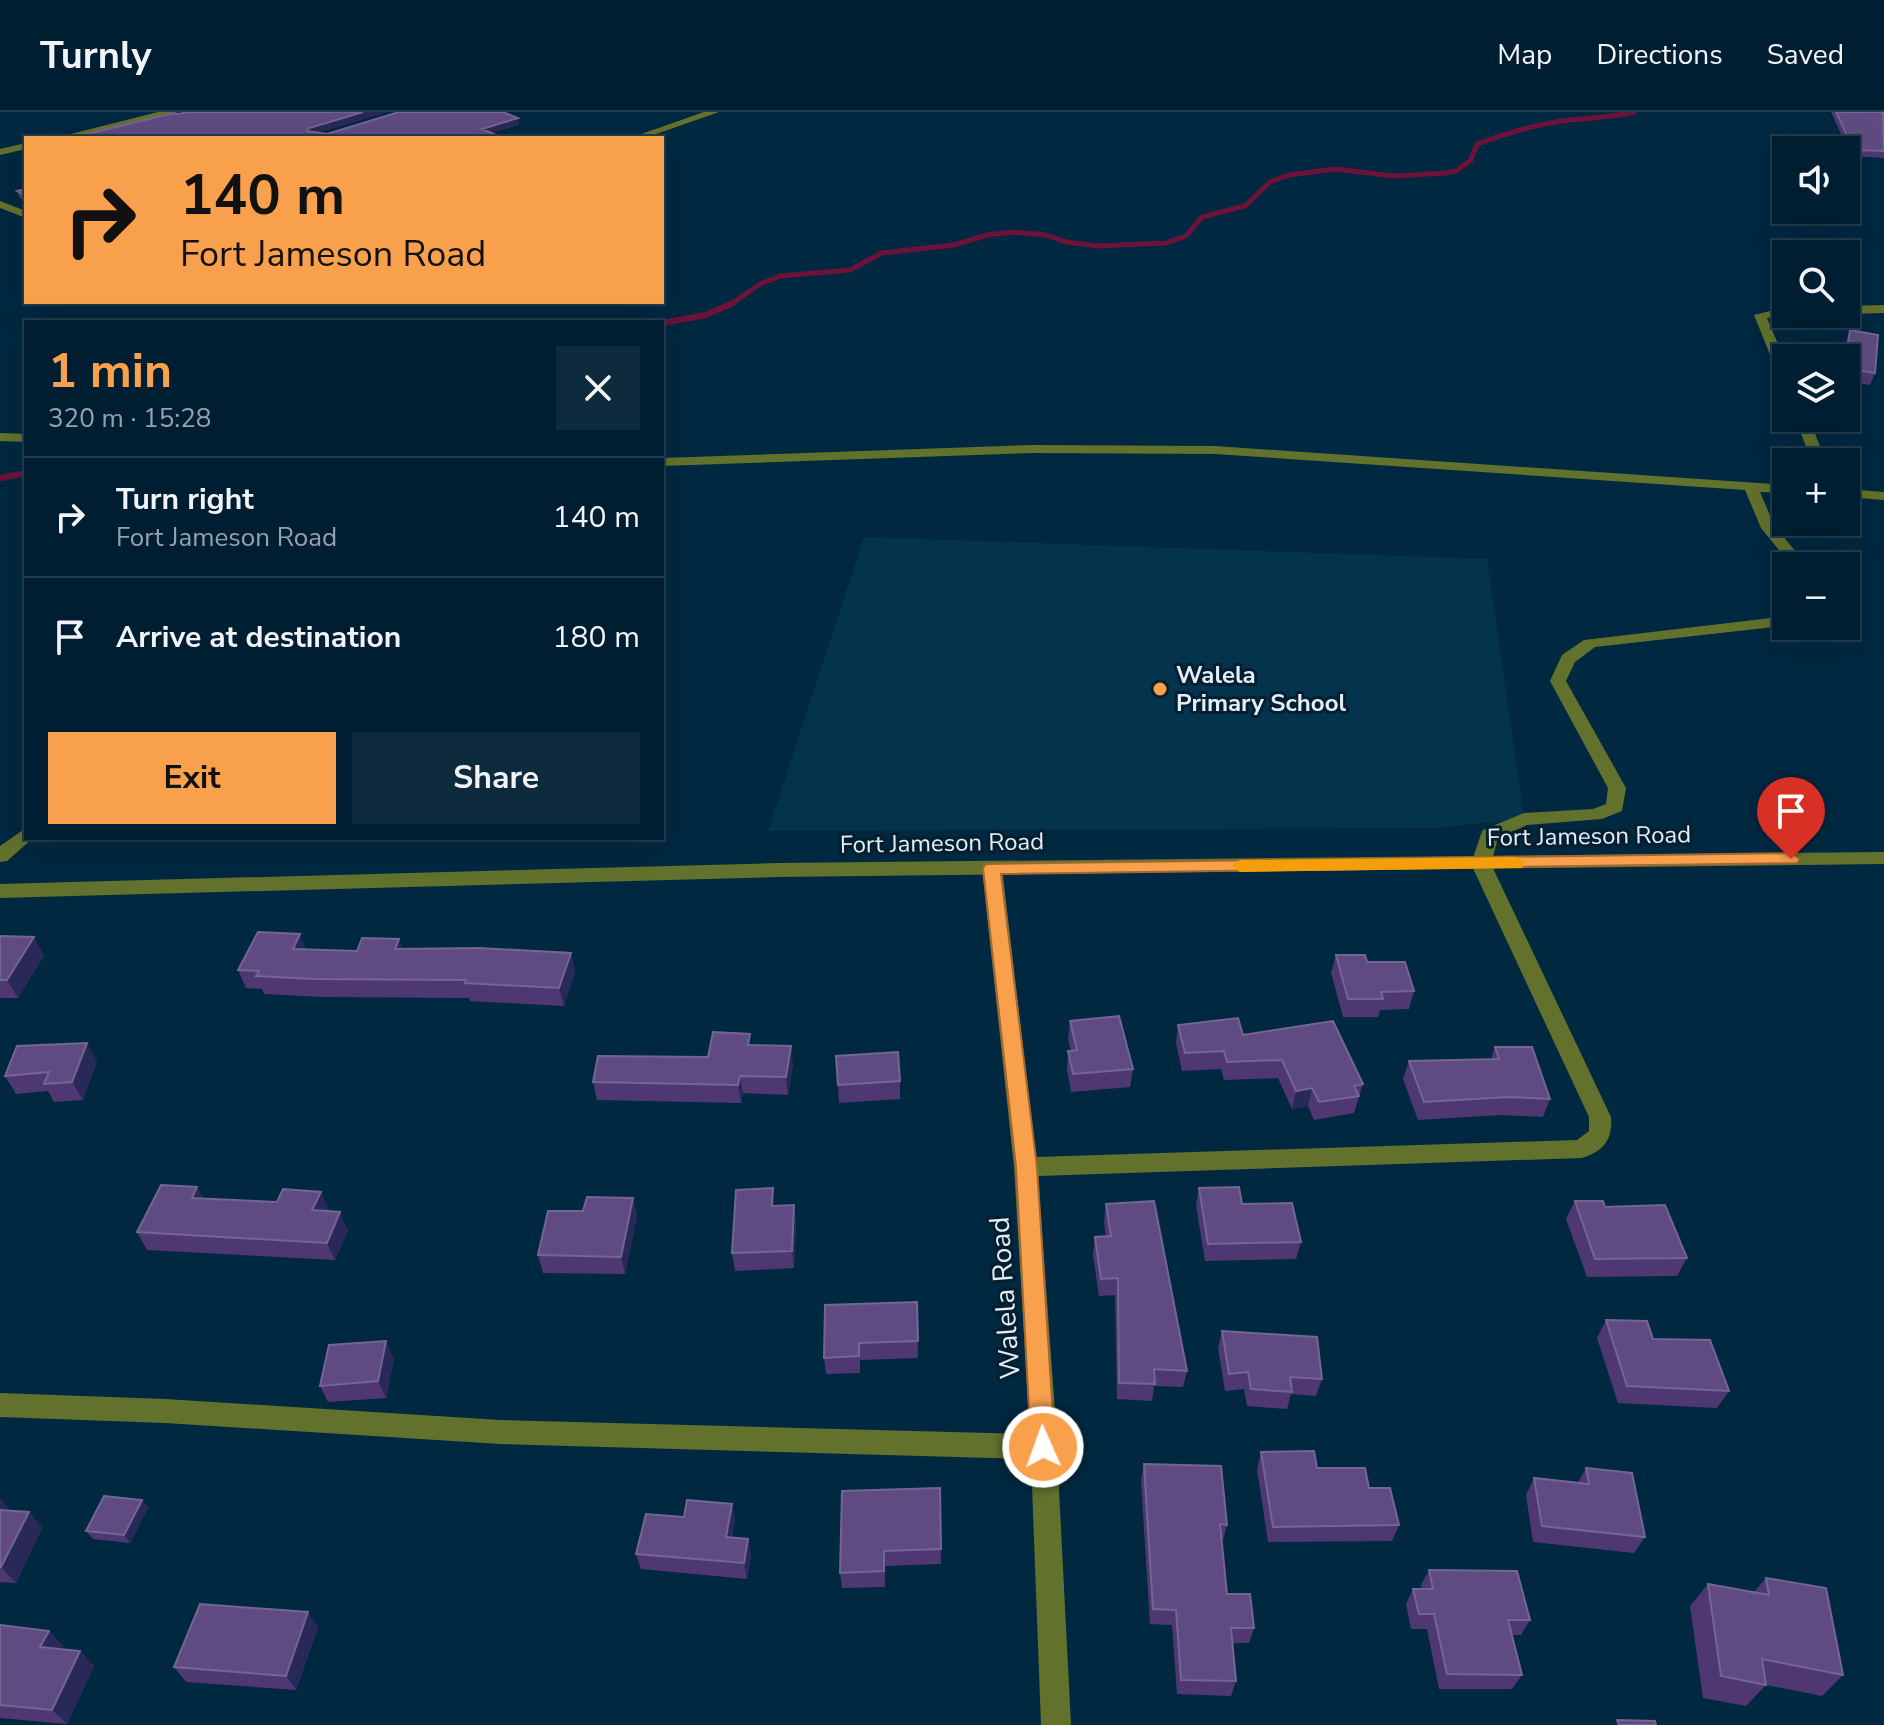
<!DOCTYPE html>
<meta charset="utf-8">
<style>
:root{--surface:#001e31;--page:#0e2b3d;--text:#f1f3f6;--muted:#95a2ab;--line:#223c4d;--accent:#f9a04d}
body{margin:0;font-family:"Nunito Sans",sans-serif;background:var(--page);color:var(--text);height:100vh;display:flex;flex-direction:column;font-size:30px;white-space:nowrap}
*{box-sizing:border-box;margin:0}
p{font-size:26px;color:var(--muted)}
.icon{flex:none;width:44px;height:44px;fill:none;stroke:currentColor;stroke-width:2;stroke-linecap:round;stroke-linejoin:round}
.map{position:relative;flex:1;overflow:hidden}
.drawer{position:absolute;left:24px;top:208px;width:640px;height:520px;display:flex;flex-direction:column;background:var(--surface);border-radius:0px;box-shadow:0 8px 32px #0002,0 0 0 2px var(--line)}
.drawer>*{flex:none}
.guide{position:absolute;left:24px;top:24px;width:640px;height:168px;border-radius:0px;box-shadow:0 8px 32px #0002,0 0 0 2px var(--line);background:#f9a04d;color:#111;overflow:hidden}
.buttons{position:absolute;left:1772px;top:24px;display:grid;gap:16px}
.buttons a{display:grid;place-items:center;width:88px;height:88px;border-radius:0px;background:var(--surface);box-shadow:0 8px 32px #0002,0 0 0 2px var(--line);font-size:40px}
.pin{position:absolute;display:grid;place-items:center;width:68px;height:68px;color:#fff;margin:-82px -34px;border-radius:50% 50% 50% 0;rotate:-45deg;box-shadow:0 0 8px #0007}
.pin .icon{rotate:45deg}
.me{position:absolute;width:88px;margin:-44px;rotate:358deg;stroke-linejoin:round;filter:drop-shadow(0 0 6px #0008)}
.turn{display:flex;align-items:center;gap:28px;height:168px;padding:0 24px;font-size:36px}
.turn .icon{width:104px;height:104px;stroke-width:2.5}
.turn b{display:block;font-size:56px;line-height:68px}
.round{display:grid;place-items:center;flex:none;width:84px;height:84px;border-radius:0px;background:var(--page)}
.head{display:flex;align-items:center;justify-content:space-between;height:136px;padding:0 24px}
h1{font-size:48px;font-weight:700;line-height:60px;color:var(--accent)}
.button{display:flex;gap:16px;margin-top:auto;padding:16px 24px}
.button a{flex:1;height:92px;border-radius:0px;background:var(--accent);color:#111;font-size:32px;font-weight:700;line-height:92px;text-align:center}
.button a+a{background:var(--page);color:var(--text)}
ul{padding:0;list-style:none}
li{display:flex;align-items:center;gap:24px;height:120px;padding:0 24px;border-top:2px solid var(--line)}
li div{flex:1}
li b{display:block;font-size:30px}
li em{font-style:normal}
header{display:flex;align-items:center;gap:48px;box-sizing:border-box;height:112px;padding:0 40px;background:var(--surface);border-bottom:2px solid var(--line)}
header strong{font-size:38px}
nav{display:flex;gap:44px;margin-inline-start:auto;font-size:28px}
.map>svg:first-child{display:block}
.built{fill:#04334e}
.lines{fill:none;stroke-linecap:round;stroke-linejoin:round}
.stream-far1{stroke:#6d1339;stroke-width:5}
.stream{stroke:#6d1339;stroke-width:6}
.minor{fill:#62722c;fill-rule:evenodd}
.tertiary{fill:#62722c;fill-rule:evenodd}
.wall{fill:#4f3872}
.shaded-wall{fill:#292958}
.building{fill:#5f4b81;stroke:#736594;stroke-width:2}
.route{fill:#f9a04d;stroke:#a26832;stroke-width:2}
.slow{fill:#f59e0b}
.poi-dot{fill:#f9a04d;stroke:#061e2d;stroke-width:3}
.labels{text-anchor:middle;stroke-width:6;stroke-linejoin:round;paint-order:stroke}
.poi-label{font-size:24px;font-weight:bold;fill:#e1effa;stroke:#061e2d;text-anchor:start}
.street-label{font-size:24px;fill:#e1effa;stroke:#061e2d}
.near-street-label{font-size:28px;fill:#e1effa;stroke:#061e2d}
</style>
<header>
<strong>Turnly</strong>
<nav><a>Map</a><a>Directions</a><a>Saved</a></nav>
</header>
<div class="map">
<svg width="1884" height="1613" viewBox="0 0 1884 1613">
<rect width="100%" height="100%" fill="#002841"/>
<!-- built -->
<path class="built" d="M864,425L1487,447L1524,707L1434,716L768,719Z"/>
<g class="lines">
<!-- stream-far1 -->
<path class="stream-far1" d="M730,193L760,172L780,164L850,158L882,141L954,133L987,123L1013,120L1046,123L1066,130L1097,134L1166,131L1186,124L1202,105L1245,94L1270,70L1289,63L1335,57L1394,64L1446,61L1456,59L1471,48L1477,32C1507,21 1538,11 1570,8C1592,6 1612,5 1634,0"/>
<!-- stream -->
<path class="stream" d="M662,211L706,203L733,191
M0,366L26,361"/>
<!-- minor -->
<path class="minor" d="M158,0H175L72,26H55Z
M704,0H719L645,26H630Z
M26,31V37L0,43V37Z
M0,89L26,99V106L0,96Z
M1884,193V201L1846,202V194Z
M1786,195L1789,202L1767,206L1786,251V271L1780,267L1754,203Z
M1795,306H1809L1826,350H1812Z
M0,321L26,322V330L0,329Z
M1032,333L1215,334L1786,373V381L1760,380L1775,415L1808,454H1792L1761,416L1745,378L1215,342L1032,341L662,354V346Z
M1846,377L1884,380V388L1846,385Z
M1786,500V511L1774,515L1595,535L1575,550L1566,569L1626,676L1622,699L1602,707L1527,713L1498,726L1491,752L1611,1005C1613,1027 1604,1039 1582,1046L1038,1064L1055,1299L1071,1613H1041L1031,1347L500,1332L165,1311L0,1305V1281L165,1287L500,1308L1030,1322L1014,1055L982,756L985,751L992,750L1002,756L1036,1045L1577,1028L1589,1019V1005L1471,752L1481,722L1483,718L1524,701L1593,697L1606,692L1608,676L1550,569L1562,543L1584,528L1771,506Z
M26,716V726H33L7,749L0,750V734Z"/>
<!-- tertiary -->
<path class="tertiary" d="M1884,740V752L778,765L0,786V772L778,751Z"/>
</g>
<!-- wall -->
<path class="wall" d="M1831,0H1883L1884,46L1851,44Z
M26,77V90L20,86L17,79Z
M1850,218L1875,261L1870,273L1846,269V246H1843L1846,230Z
M0,824L44,843L18,886H0Z
M399,827L402,837L571,841L575,859L564,894L470,889L469,886L322,885L264,882L262,877L246,876L238,858L306,837L357,839Z
M1336,843L1367,850L1414,879L1409,897L1380,898L1378,905H1343L1331,861Z
M1070,909L1133,957L1130,975L1071,980L1067,957L1068,939H1071L1068,927Z
M1178,913L1243,923L1363,972L1354,1001L1314,1008L1308,994L1292,997L1278,966L1224,968L1221,957L1182,959L1176,931Z
M751,933L793,952L788,983L743,981L741,991L597,988L593,970L708,945Z
M1495,935L1550,987L1543,1005L1502,1003L1418,1008L1403,967L1409,949L1491,947Z
M836,944L900,969V987L839,991Z
M97,949L83,988L54,990L48,979L16,982L5,964Z
M197,1075L203,1087L329,1097L328,1099L348,1118L335,1148L147,1138L137,1120Z
M1199,1076L1242,1092L1301,1130L1296,1147L1205,1149L1196,1093Z
M633,1086L637,1104L625,1162L543,1161L538,1143Z
M1575,1089L1605,1095L1687,1146L1677,1164L1587,1165L1566,1107Z
M1106,1092L1187,1259L1183,1275L1154,1274L1152,1289L1117,1287L1115,1183L1099,1184L1093,1143L1095,1125L1106,1124L1104,1110Z
M794,1093L796,1111L794,1156L735,1159L732,1141L776,1094Z
M917,1190L918,1246L860,1248V1261L826,1262L824,1246Z
M1606,1208L1653,1227L1729,1279L1717,1296L1618,1291L1597,1226Z
M1222,1219L1322,1267L1316,1284L1291,1282L1287,1297L1247,1294L1244,1277L1225,1279L1218,1236Z
M394,1246L386,1286L328,1290L320,1274Z
M1261,1340L1317,1356L1399,1413L1392,1429L1268,1430L1257,1357Z
M1144,1352L1227,1413L1223,1428H1221L1227,1482L1254,1516L1249,1531H1232L1236,1569L1231,1584L1177,1582L1172,1513L1150,1512L1141,1368Z
M1586,1356L1645,1425L1634,1441L1533,1430L1526,1383L1534,1366L1578,1371Z
M940,1376L941,1452L885,1454V1475L842,1476L840,1461Z
M0,1387L8,1396L7,1399L29,1400L42,1416L16,1471L0,1470Z
M142,1388L148,1396L130,1431L93,1427L86,1419Z
M732,1392L735,1408L732,1425L748,1427L751,1443L747,1467L641,1457L636,1442L684,1405Z
M1429,1458L1530,1508L1521,1523H1512L1522,1563L1512,1577H1439L1427,1517H1411L1406,1492L1413,1477H1422L1421,1473Z
M1766,1466L1843,1563L1822,1584L1766,1573L1746,1594L1703,1586L1690,1494L1708,1472L1754,1480Z
M0,1513L49,1519L63,1534L61,1537L80,1539L94,1554L67,1612L0,1606Z
M318,1515L296,1578L186,1570L174,1555Z"/>
<!-- shaded-wall -->
<path class="shaded-wall" d="M363,0H388L311,23L307,19L309,16Z
M518,6L519,13L483,24L482,17Z
M300,822L307,840L293,837Z
M34,825L44,843L18,886L7,868Z
M399,827L405,845L395,837Z
M571,841L575,859L564,894L559,876Z
M87,931L97,949L83,988L72,970Z
M791,934L793,952L788,983L786,965Z
M740,964L743,981L741,991L738,973Z
M1312,976L1308,994L1292,997L1296,979Z
M197,1075L206,1093L192,1086Z
M321,1080L329,1097L321,1116L312,1098Z
M633,1086L637,1104L625,1162L621,1145Z
M794,1093L796,1111L794,1156L792,1139Z
M340,1100L348,1118L335,1148L327,1131Z
M386,1229L394,1246L386,1286L378,1269Z
M0,1387L8,1396L0,1413Z
M142,1388L148,1396L130,1431L124,1423Z
M732,1392L735,1408L729,1440L726,1425Z
M29,1400L42,1416L16,1471L1,1455Z
M748,1427L751,1443L747,1467L744,1451Z
M308,1500L318,1515L296,1578L286,1564Z
M49,1519L63,1534L54,1550L40,1535Z
M80,1539L94,1554L67,1612L52,1598Z"/>
<!-- building -->
<path class="building" d="M188,0H363L309,16L307,19L327,22L399,0H503L518,6L482,17L503,26H88L83,23L174,1L178,2Z
M1836,0H1883L1884,39L1854,38Z
M26,77V84L17,79Z
M1850,218L1878,223L1875,261L1846,256V246Z
M258,820L300,822L293,837L357,839L362,826L399,827L395,837L479,836L571,841L559,876L465,871L466,868L315,867L256,864L259,859L238,858Z
M0,824L34,825L7,868H0Z
M1336,843H1365L1367,850H1405L1414,879L1381,880L1383,887H1348Z
M1119,904L1133,957L1073,962L1068,939L1077,938L1070,909Z
M1238,906L1243,923L1333,909L1363,972L1354,974L1359,984L1319,990L1312,976L1296,979L1282,948L1227,950L1224,939L1185,941L1178,913Z
M713,920L750,922L748,933L791,934L786,965L740,964L738,973L593,970L598,944L708,945Z
M87,931L72,970L44,972L49,960L5,964L17,934Z
M1495,935H1532L1550,987L1508,985L1424,990L1409,949L1499,947Z
M898,940L900,969L838,973L836,944Z
M161,1073L197,1075L192,1086L277,1090L283,1077L321,1080L312,1098L340,1100L327,1131L137,1120Z
M1239,1075L1242,1092L1292,1091L1301,1130L1208,1132L1199,1076Z
M773,1076L772,1094L794,1093L792,1139L732,1141L736,1078Z
M587,1085L633,1086L621,1145L538,1143L548,1099H583Z
M1154,1089L1187,1259L1154,1257L1155,1272L1119,1271L1118,1166L1101,1167L1095,1125L1111,1124L1106,1092Z
M1575,1089H1603L1605,1095L1665,1093L1687,1146L1595,1147Z
M917,1190L918,1229L859,1231V1244L824,1246L825,1193Z
M1606,1208L1647,1209L1653,1227L1710,1228L1729,1279L1627,1274Z
M1222,1219L1317,1225L1322,1267L1290,1265L1292,1280L1251,1277L1248,1260L1229,1262Z
M386,1229L378,1269L320,1274L329,1233Z
M1314,1339L1317,1356H1365L1369,1376H1390L1399,1413L1273,1415L1261,1340Z
M1144,1352L1221,1354L1227,1413L1220,1412L1227,1482H1250L1254,1516H1231L1236,1569L1181,1568L1176,1498L1153,1497Z
M1586,1356L1632,1361L1645,1425L1542,1414L1534,1366L1589,1372Z
M940,1376L941,1437L884,1439V1459L840,1461L842,1379Z
M104,1384L142,1388L124,1423L86,1419Z
M687,1388L732,1392L726,1425L748,1427L744,1451L636,1442L646,1402L684,1405Z
M0,1398L29,1400L1,1455H0Z
M1429,1458L1517,1459L1530,1508H1508L1522,1563L1447,1562L1434,1502H1419L1413,1477H1433Z
M1766,1466L1826,1476L1843,1563L1762,1547L1766,1573L1721,1564L1708,1472L1769,1483Z
M200,1492L308,1500L286,1564L174,1555Z
M0,1513L49,1519L40,1535L80,1539L52,1598L0,1593Z
M1617,1608L1655,1609L1656,1613H1619Z"/>
<!-- route -->
<path class="route" d="M1791,741L1800,747L1797,751L1001,762L1037,1055L1055,1335L1052,1343L1043,1346L1035,1343L1031,1335L1016,1055L983,756L986,752Z"/>
<!-- slow -->
<path class="slow" d="M1516,745L1525,751L1522,756L1240,760L1231,754L1240,748Z"/>
<!-- markers -->
<circle class="poi-dot" cx="1160" cy="577" r="8"/>
<g class="labels">
<!-- poi labels -->
<g class="poi-label">
<text x="1176" y="571">Walela<tspan x="1176" dy="28">Primary School</tspan></text>
</g>
<!-- street labels -->
<g class="street-label">
<text transform="translate(1589 724) rotate(-1)" y="8">Fort Jameson Road</text>
<text transform="translate(942 731) rotate(-1)" y="8">Fort Jameson Road</text>
</g>
<!-- near-street labels -->
<g class="near-street-label">
<text transform="translate(1004 1186) rotate(-94)" y="10">Walela Road</text>
</g>
</g>
</svg>
<div class="buttons">
<a><svg class="icon" aria-label="sound" viewBox="0 0 24 24"><path d="M4 9h4l5-4v14l-5-4H4zM17 9q2 3 0 6"/></svg></a>
<a><svg class="icon" aria-label="search" viewBox="0 0 24 24"><circle cx="10" cy="10" r="6"/><path d="M15 15l6 6"/></svg></a>
<a><svg class="icon" aria-label="layers" viewBox="0 0 24 24"><path d="M12 4l9 5-9 5-9-5zM3 14l9 5 9-5"/></svg></a>
<a>+</a>
<a>−</a>
</div>
<div class="pin" style="left:1791px;top:747px;background:#d93025"><svg class="icon" aria-label="arrive" viewBox="0 0 24 24"><path d="M6 21V4h12l-3 4 3 4H6"/></svg></div>
<svg class="me" style="left:1043px;top:1335px" viewBox="-20 -20 40 40"><circle r="17" fill="#f9a04d" stroke="#fff" stroke-width="3"/><path d="M0-11L8 9 0 5-8 9z" fill="#fff"/></svg>
<div class="guide">
<div class="turn"><svg class="icon" aria-label="right" viewBox="0 0 24 24"><path d="M7 20v-9h11M14 6l5 5-5 5"/></svg><div><b>140 m</b>Fort Jameson Road</div></div>
</div>
<section class="drawer">
<div class="head"><div><h1>1 min</h1><p>320 m · 15:28</p></div><a class="round"><svg class="icon" aria-label="close" viewBox="0 0 24 24"><path d="M6 6l12 12M18 6L6 18"/></svg></a></div>
<ul>
<li><svg class="icon" aria-label="right" viewBox="0 0 24 24"><path d="M7 20v-9h11M14 6l5 5-5 5"/></svg><div><b>Turn right</b><p>Fort Jameson Road</p></div><em>140 m</em></li>
<li><svg class="icon" aria-label="arrive" viewBox="0 0 24 24"><path d="M6 21V4h12l-3 4 3 4H6"/></svg><div><b>Arrive at destination</b></div><em>180 m</em></li>
</ul>
<div class="button"><a>Exit</a><a>Share</a></div>
</section>
</div>
